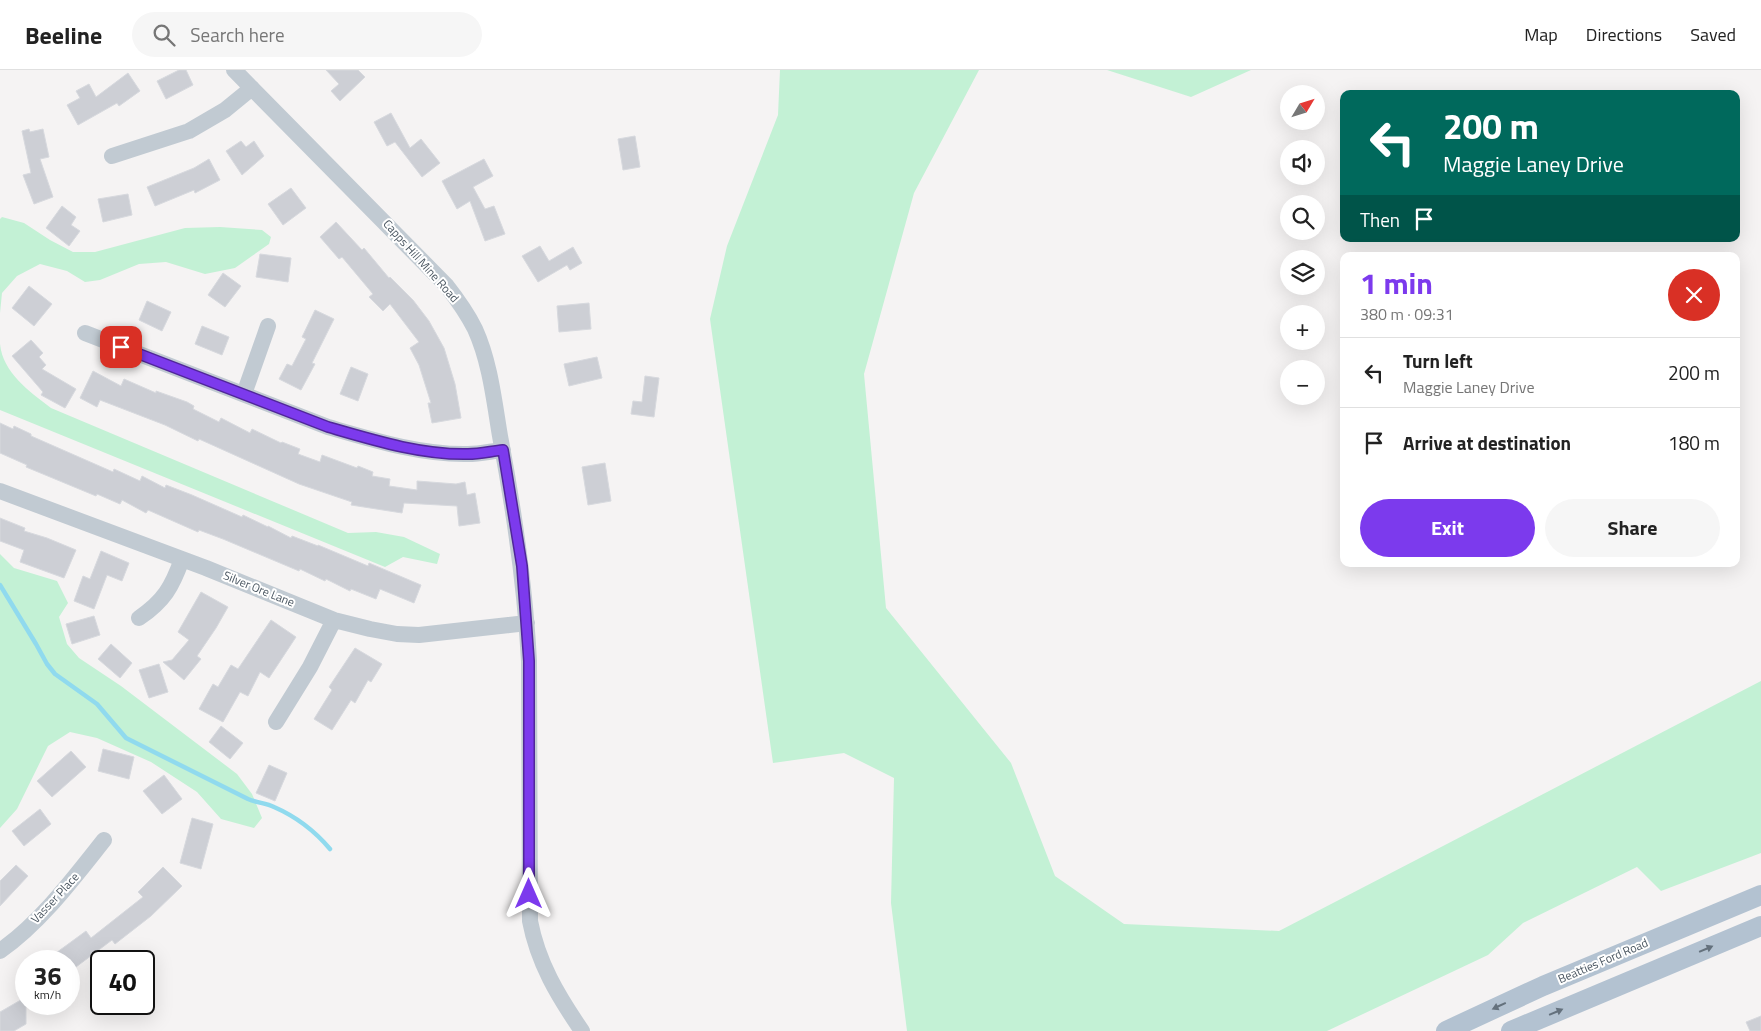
<!DOCTYPE html>
<meta charset="utf-8">
<style>
:root{--surface:#fff;--page:#f6f6f6;--text:#222;--muted:#767676;--line:#e0e0e0;--accent:#7c3aed}
body{margin:0;font-family:"Titillium Web",sans-serif;background:var(--page);color:var(--text);height:100vh;display:flex;flex-direction:column;font-size:19px;white-space:nowrap}
*{box-sizing:border-box;margin:0}
p{font-size:16px;color:var(--muted)}
.icon{flex:none;width:28px;height:28px;fill:none;stroke:currentColor;stroke-width:2;stroke-linecap:round;stroke-linejoin:round}
.map{position:relative;flex:1;overflow:hidden}
.sheet{position:absolute;left:1340px;top:182px;width:400px;height:315px;display:flex;flex-direction:column;background:var(--surface);border-radius:10px;box-shadow:0 5px 20px #0002}
.sheet>*{flex:none}
.guide{position:absolute;left:1340px;top:20px;width:400px;height:152px;border-radius:10px;box-shadow:0 5px 20px #0002;background:#00695c;color:#fff;overflow:hidden}
.needle{width:32px;rotate:52deg}
.tools{position:absolute;left:1280px;top:15px;display:grid;gap:10px}
.tools a{display:grid;place-items:center;width:45px;height:45px;border-radius:50%;background:var(--surface);box-shadow:0 5px 20px #0002;font-size:25px}
.speed{position:absolute;left:15px;top:880px;display:flex;gap:10px;font-size:25px;font-weight:700;text-align:center}
.speed>*{display:grid;place-content:center;width:65px;height:65px;border-radius:50%;background:var(--surface);box-shadow:0 5px 20px #0002;line-height:1}
.speed small{font-size:12px;font-weight:400}
.speed .limit{border:2px solid #111;border-radius:8px;background:#fff;color:#111}
.pin{position:absolute;display:grid;place-items:center;width:42px;height:42px;color:#fff;margin:-21px;border-radius:10px;box-shadow:0 2px 8px #0006}
.me{position:absolute;width:55px;margin:-28px;rotate:0deg;stroke-linejoin:round;filter:drop-shadow(0 0 4px #0008)}
.turn{display:flex;align-items:center;gap:18px;height:105px;padding:0 20px;font-size:22px}
.turn .icon{width:65px;height:65px;stroke-width:2.5}
.turn b{display:block;font-size:35px;line-height:42px}
.then{display:flex;align-items:center;height:48px;padding:0 20px;background:#0003;gap:10px;font-size:19px}
.round{display:grid;place-items:center;flex:none;width:52px;height:52px;border-radius:26px;background:var(--page)}
.overview{display:flex;align-items:center;justify-content:space-between;height:85px;padding:0 20px}
h1{font-size:30px;font-weight:700;line-height:38px;color:var(--accent)}
.button{display:flex;gap:10px;margin-top:auto;padding:10px 20px}
.button a{flex:1;height:58px;border-radius:30px;background:var(--accent);color:#fff;font-size:20px;font-weight:700;line-height:58px;text-align:center}
.button a+a{background:var(--page);color:var(--text)}
ul{padding:0;list-style:none}
li{display:flex;align-items:center;gap:15px;height:70px;padding:0 20px;border-top:1px solid var(--line)}
li div{flex:1}
li b{display:block;font-size:19px}
li em{font-style:normal}
header{display:flex;align-items:center;gap:30px;box-sizing:border-box;height:70px;padding:0 25px;background:var(--surface);border-bottom:1px solid var(--line)}
header strong{font-size:24px}
nav{display:flex;gap:28px;margin-inline-start:auto;font-size:18px}
.search{width:350px;height:45px;background:var(--page);display:flex;align-items:center;gap:12px;box-sizing:border-box;padding:0 18px;border-radius:28px;color:var(--muted);font-size:19px}
.map>svg:first-child{display:block}
.green{fill:#c3f1d5}
.lines{fill:none;stroke-linecap:round;stroke-linejoin:round}
.stream{stroke:#90daee;stroke-width:4.5}
.building{fill:#cdcfd5;stroke:#d7d9de}
.minor{stroke:#c1cad2;stroke-width:16}
.major{stroke:#b3c2d1;stroke-width:20}
.oneway{fill:#64717d}
.route-casing{stroke:#51269a;stroke-width:12}
.route{stroke:#7c3aed;stroke-width:9}
.labels{text-anchor:middle;stroke-width:4;stroke-linejoin:round;paint-order:stroke}
.street-label{font-size:12px;fill:#4a5661;stroke:#fff}
</style>
<header>
<strong>Beeline</strong>
<div class="search"><svg class="icon" aria-label="search" viewBox="0 0 24 24"><circle cx="10" cy="10" r="6"/><path d="M15 15l6 6"/></svg>Search here</div>
<nav><a>Map</a><a>Directions</a><a>Saved</a></nav>
</header>
<div class="map">
<svg width="1761" height="961" viewBox="0 0 1761 961">
<rect width="100%" height="100%" fill="#f5f3f3"/>
<!-- green -->
<path class="green" d="M780,0H979L914,123L864,304L886,538L1011,693L1055,806L1124,854L1279,861L1761,611V783L1661,821L1637,797L1523,853L1488,885L1327,961H907L891,833L894,708L844,683L773,693L710,249L727,176L778,45Z
M1107,0H1251L1191,27Z
M2,147L24,153L50,170L73,182H95L185,158L220,157L262,160L271,167L269,174L235,198L205,204L166,192L139,194L100,210L85,212L67,201L40,194L17,206L2,223L0,243V149Z
M0,274C3,303 29,321 51,338L348,463L376,462L404,467L440,484L437,494L403,487L385,497L0,340Z
M0,484L14,498L57,511L68,533L59,547L67,574L79,588L121,616L237,704L252,724L262,748L254,758L221,749L197,722L151,692L97,668L70,662L48,676L17,739L0,758Z"/>
<g class="lines">
<!-- stream -->
<path class="stream" d="M0,515L36,574L47,594L55,604L97,634L126,668L248,729C257,733 266,733 274,737C297,747 314,760 330,779"/>
</g>
<!-- building -->
<path class="building" d="M179,0H186L193,15L166,29L157,11Z
M326,0H358L365,7L340,31L331,21L339,14Z
M128,3L140,21L119,36L117,33L78,55L67,35L80,28L76,21L89,14L96,27Z
M391,43L410,78L421,69L440,93L422,107L395,72L387,76L374,52Z
M29,59L30,62L43,59L49,87L40,89L53,127L34,134L23,105L31,103L22,61Z
M635,66L640,97L623,100L618,69Z
M241,71L246,77L254,71L264,86L242,105L226,81Z
M209,89L220,110L195,123L194,120L155,136L147,117L194,98Z
M484,89L493,106L473,117L485,139L494,136L505,164L485,171L470,131L457,139L442,111Z
M291,118L306,138L283,155L268,134Z
M128,124L132,145L103,152L98,129Z
M62,136L76,147L71,155L80,161L69,176L46,158Z
M336,152L362,180L364,178L389,208L390,207L413,230L429,251L444,278L455,314L461,348L432,353L428,333H431L419,295L410,278L419,272L390,234L383,241L369,227L373,224L342,187L339,189L320,167Z
M540,176L549,191L573,177L582,193L570,200L567,195L538,212L522,186Z
M260,184L291,188L288,212L256,207Z
M223,203L241,216L225,237L208,225Z
M29,216L52,234L34,256L12,238Z
M147,231L171,242L162,261L139,250Z
M589,233L591,259L559,262L557,236Z
M315,240L334,249L312,293L315,294L301,320L279,309L287,294L292,296L306,269L302,267Z
M202,256L229,267L222,285L195,274Z
M31,270L43,283L39,287L46,295L42,299L76,319L65,338L41,325L43,322L12,286Z
M597,287L602,308L569,316L564,294Z
M351,297L368,304L358,331L340,324Z
M93,301L121,316L124,309L156,323V321L187,332L194,336L193,339L219,352L221,348L250,363L252,359L281,373L282,372L300,379L298,384L320,392L322,385L357,398L358,396L373,402L372,406L390,409L389,416L417,420V411L456,414L465,412L467,425L475,423L480,453L459,456L457,436L404,433L402,443L351,435L352,432L299,414L199,369L198,371L165,355L100,330L97,337L80,328Z
M645,306L659,308L654,347L631,344L633,331L642,332Z
M0,353L13,359L14,356L31,364V366L113,402L114,399L140,411L142,406L165,418L166,415L192,425L242,447L243,445L268,457V456L291,468L292,466L318,476V475L368,496L369,493L421,515L414,533L380,519L376,529L351,519L350,521L326,509L325,511L300,499L299,501L223,469L199,460L198,462L148,440L146,443L122,430L120,434L97,424L96,426L26,397L27,395L0,383Z
M605,393L611,431L588,435L582,397Z
M0,448L25,458L24,461L47,468L76,480L64,508L20,492L24,480L0,471Z
M101,481L129,493L122,511L107,505L94,539L74,531L83,506L90,509Z
M201,522L228,537L216,558L197,586L201,589L184,610L163,592L172,590L189,570L178,562Z
M94,546L100,565L72,574L66,554Z
M271,550L296,567L269,608L260,602L248,626L240,622L223,652L199,639L213,614L218,617L231,595L238,599Z
M111,574L132,593L120,608L98,589Z
M355,578L382,594L371,612L368,610L355,633L351,630L332,660L314,649L332,620L329,617Z
M159,594L168,622L149,628L139,600Z
M221,656L243,673L230,689L209,672Z
M103,679L134,687L129,709L98,701Z
M71,681L86,697L52,727L37,711Z
M269,695L287,703L275,731L256,723Z
M164,705L182,729L162,744L143,721Z
M40,739L51,754L24,776L12,761Z
M192,748L213,754L201,799L180,793Z
M16,795L28,806L0,836V811Z
M163,797L182,816L151,846L115,874L112,870L76,897L71,891H45L86,861L91,868L143,827L138,822Z
M26,927V954L14,961H0V942Z
M1761,946V961H1750L1746,952Z"/>
<g class="lines">
<!-- minor -->
<path class="minor" d="M234,0L446,215C457,229 467,243 475,259C490,292 494,330 500,366C514,440 525,515 529,591L530,851C538,893 558,926 582,961
M112,86L189,61L225,40L252,18
M85,263L328,357C373,370 421,385 468,384C480,384 492,381 503,380
M244,324L268,256
M0,421L206,498L334,550L370,559L397,564L419,565L527,553
M139,548C164,531 172,517 182,489
M276,652L310,597L334,550
M0,881C41,852 73,809 104,770"/>
<!-- major -->
<path class="major" d="M1446,961L1543,916L1761,825
M1511,961L1761,856"/>
</g>
<!-- one-way arrows -->
<defs><path id="oneway-solid" d="M-6-.8H1V-3.2L6.5 0L1 3.2V.8H-6Z" transform="scale(1.25)"/></defs>
<g class="oneway">
<use href="#oneway-solid" transform="translate(1706 879) rotate(-23)"/>
<use href="#oneway-solid" transform="translate(1499 936) rotate(155)"/>
<use href="#oneway-solid" transform="translate(1556 942) rotate(-23)"/>
</g>
<g class="lines">
<defs>
<path id="route" d="M121,277L328,357C373,370 421,385 468,384C480,384 492,381 503,380L522,496L529,591V824"/>
</defs>
<!-- route casing -->
<use href="#route" class="route-casing"/>
<!-- route -->
<use href="#route" class="route"/>
</g>
<g class="labels">
<!-- street labels -->
<g class="street-label">
<text transform="translate(421 191) rotate(48)" y="4">Capps Hill Mine Road</text>
<text transform="translate(259 519) rotate(22)" y="4">Silver Ore Lane</text>
<text transform="translate(55 828) rotate(-47)" y="4">Vasser Place</text>
<text transform="translate(1603 891) rotate(-23)" y="4">Beatties Ford Road</text>
</g>
</g>
</svg>
<div class="tools">
<a><svg class="needle" viewBox="-14 -14 28 28"><path d="M0-13l5 13h-10z" fill="#e53935"/><path d="M0 13l5-13h-10z" fill="#767676"/></svg></a>
<a><svg class="icon" aria-label="sound" viewBox="0 0 24 24"><path d="M4 9h4l5-4v14l-5-4H4zM17 9q2 3 0 6"/></svg></a>
<a><svg class="icon" aria-label="search" viewBox="0 0 24 24"><circle cx="10" cy="10" r="6"/><path d="M15 15l6 6"/></svg></a>
<a><svg class="icon" aria-label="layers" viewBox="0 0 24 24"><path d="M12 4l9 5-9 5-9-5zM3 14l9 5 9-5"/></svg></a>
<a>+</a>
<a>−</a>
</div>
<div class="speed"><div>36<small>km/h</small></div><div class="limit">40</div></div>
<div class="pin" style="left:121px;top:277px;background:#d93025"><svg class="icon" aria-label="arrive" viewBox="0 0 24 24"><path d="M6 21V4h12l-3 4 3 4H6"/></svg></div>
<svg class="me" style="left:529px;top:824px" viewBox="-20 -20 40 40"><path d="M0-17L14 15 0 8-14 15z" fill="#7c3aed" stroke="#fff" stroke-width="4"/></svg>
<div class="guide">
<div class="turn"><svg class="icon" aria-label="left" viewBox="0 0 24 24"><path d="M17 20v-9H6M10 6l-5 5 5 5"/></svg><div><b>200 m</b>Maggie Laney Drive</div></div>
<div class="then">Then<svg class="icon" aria-label="arrive" viewBox="0 0 24 24"><path d="M6 21V4h12l-3 4 3 4H6"/></svg></div>
</div>
<section class="sheet">
<div class="overview"><div><h1>1 min</h1><p>380 m · 09:31</p></div><a class="round" style="background:#d93025;color:#fff"><svg class="icon" aria-label="close" viewBox="0 0 24 24"><path d="M6 6l12 12M18 6L6 18"/></svg></a></div>
<ul>
<li><svg class="icon" aria-label="left" viewBox="0 0 24 24"><path d="M17 20v-9H6M10 6l-5 5 5 5"/></svg><div><b>Turn left</b><p>Maggie Laney Drive</p></div><em>200 m</em></li>
<li><svg class="icon" aria-label="arrive" viewBox="0 0 24 24"><path d="M6 21V4h12l-3 4 3 4H6"/></svg><div><b>Arrive at destination</b></div><em>180 m</em></li>
</ul>
<div class="button"><a>Exit</a><a>Share</a></div>
</section>
</div>
